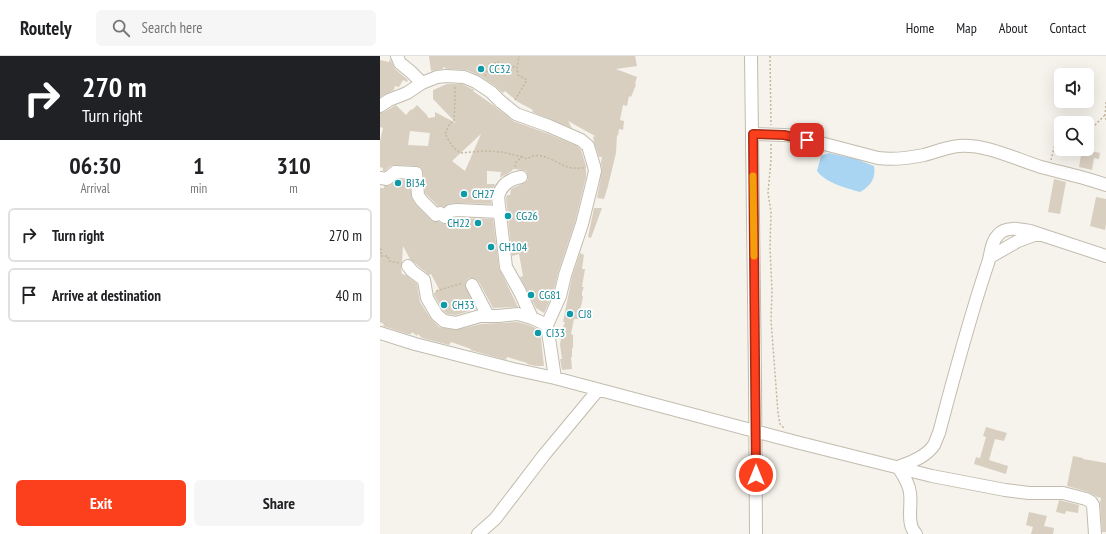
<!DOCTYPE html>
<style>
:root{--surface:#fff;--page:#f6f6f6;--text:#202124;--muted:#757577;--line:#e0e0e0;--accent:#fc3f1d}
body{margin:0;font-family:"PT Sans Narrow",sans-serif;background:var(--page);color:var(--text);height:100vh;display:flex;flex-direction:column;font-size:15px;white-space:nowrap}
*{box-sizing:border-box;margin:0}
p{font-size:13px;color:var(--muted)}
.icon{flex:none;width:22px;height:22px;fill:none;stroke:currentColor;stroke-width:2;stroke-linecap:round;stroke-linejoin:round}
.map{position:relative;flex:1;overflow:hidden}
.drawer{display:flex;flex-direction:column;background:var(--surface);width:380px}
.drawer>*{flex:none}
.hud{background:#202124;color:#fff;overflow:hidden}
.tools{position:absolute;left:674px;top:12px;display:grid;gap:8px}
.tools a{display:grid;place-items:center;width:40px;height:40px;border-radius:6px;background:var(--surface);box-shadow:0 4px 16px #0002;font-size:20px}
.pin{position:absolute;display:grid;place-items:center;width:34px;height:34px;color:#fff;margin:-17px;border-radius:8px;box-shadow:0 2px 6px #0006}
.me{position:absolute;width:44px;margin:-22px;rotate:0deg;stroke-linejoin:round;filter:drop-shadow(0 0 3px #0008)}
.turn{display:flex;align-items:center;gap:14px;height:84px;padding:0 16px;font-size:18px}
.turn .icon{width:52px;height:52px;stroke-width:2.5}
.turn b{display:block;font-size:28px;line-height:34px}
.eta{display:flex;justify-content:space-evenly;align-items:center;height:68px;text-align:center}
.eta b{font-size:24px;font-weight:700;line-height:28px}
.action{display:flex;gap:8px;margin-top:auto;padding:8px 16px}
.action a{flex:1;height:46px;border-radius:6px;background:var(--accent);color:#fff;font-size:16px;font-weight:700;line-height:46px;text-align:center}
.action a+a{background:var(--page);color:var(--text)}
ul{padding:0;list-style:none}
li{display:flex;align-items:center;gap:12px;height:54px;margin:0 8px 6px;padding:0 8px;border:2px solid var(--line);border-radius:6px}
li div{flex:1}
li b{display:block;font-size:15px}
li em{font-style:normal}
header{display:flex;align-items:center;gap:24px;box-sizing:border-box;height:56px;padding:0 20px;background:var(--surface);border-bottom:1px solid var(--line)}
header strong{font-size:19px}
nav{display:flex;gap:22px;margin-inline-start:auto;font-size:14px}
.search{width:280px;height:36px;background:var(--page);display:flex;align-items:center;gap:10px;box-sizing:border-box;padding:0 14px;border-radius:6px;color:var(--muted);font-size:15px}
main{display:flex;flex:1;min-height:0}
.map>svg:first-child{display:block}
.water{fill:#a9d4f2}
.building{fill:#d8cfc1;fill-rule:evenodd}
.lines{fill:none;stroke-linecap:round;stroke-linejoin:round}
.minor-casing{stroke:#c2bbae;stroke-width:14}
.path{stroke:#c4b79f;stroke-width:1.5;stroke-dasharray:2 2;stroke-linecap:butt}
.minor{stroke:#fff;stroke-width:12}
.route-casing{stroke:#a42913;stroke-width:10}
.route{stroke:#fc3f1d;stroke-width:7}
.slow{stroke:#f59e0b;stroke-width:7}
.culture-dot{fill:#0f9aa8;stroke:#fff;stroke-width:1.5}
.labels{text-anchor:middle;stroke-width:3.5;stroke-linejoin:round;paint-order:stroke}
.culture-label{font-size:12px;fill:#0d838f;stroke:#fff;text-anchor:start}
</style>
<header>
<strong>Routely</strong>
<div class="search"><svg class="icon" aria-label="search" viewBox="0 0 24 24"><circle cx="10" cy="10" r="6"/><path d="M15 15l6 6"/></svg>Search here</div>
<nav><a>Home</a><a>Map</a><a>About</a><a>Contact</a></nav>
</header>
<main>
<section class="drawer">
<div class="hud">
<div class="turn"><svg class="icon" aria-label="right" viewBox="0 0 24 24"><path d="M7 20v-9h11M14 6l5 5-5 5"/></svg><div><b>270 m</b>Turn right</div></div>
</div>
<div class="eta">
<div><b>06:30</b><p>Arrival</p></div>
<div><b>1</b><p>min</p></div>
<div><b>310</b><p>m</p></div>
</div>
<ul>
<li><svg class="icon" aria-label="right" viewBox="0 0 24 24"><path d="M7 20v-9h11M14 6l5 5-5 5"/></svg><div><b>Turn right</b></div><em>270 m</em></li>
<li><svg class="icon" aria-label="arrive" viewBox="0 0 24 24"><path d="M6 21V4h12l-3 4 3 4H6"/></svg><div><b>Arrive at destination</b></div><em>40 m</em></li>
</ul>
<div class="action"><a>Exit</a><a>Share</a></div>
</section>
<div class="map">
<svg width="726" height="478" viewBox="0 0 726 478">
<rect width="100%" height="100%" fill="#f6f3ec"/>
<!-- water -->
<path class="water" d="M449,97L476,103L494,110C496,122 491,130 480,136C466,132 446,127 437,115L441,100Z"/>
<!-- building -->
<path class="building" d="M49,0H255L257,10L236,13L257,21L255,28L256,29L251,41L249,40L247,50L243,49L240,64L244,65L243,74L239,73L238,80L237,79L236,97L228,130L224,143L217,142L222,114L221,106L222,101H219L214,86L213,81L215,80L188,65L192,72L152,56L153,54L138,46L125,35L123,37L115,30L100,20L87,14L67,13L63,11V13L51,15Z
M10,3L15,13L28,24L27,26L23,24L19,31L15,30L14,34L0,41V4L9,6Z
M67,28H82L92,33H94L93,35L113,49L133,65L166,77L197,90L201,94L206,110V121L195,166L178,217L173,238L164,257L156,252L140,221L143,220L139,198L132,200L126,142L127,139H130L131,133L146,126L148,124V120L146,115L143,114L133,113L132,115L121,121H120L121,116L107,115V128H115L111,139V148L76,147L68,148L64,151L61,150H58L45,137L43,116L40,111L36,110L15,109L10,110L5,115H3V112L0,111V85L3,72L0,71V57L4,56L16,49L26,59L31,53L32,54L37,49L47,59L48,62L55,61V56L76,67L53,43V34ZM30,75L50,77L48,90L28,89ZM101,78L85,115L72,105Z
M702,93L720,97L719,103L714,102L712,114L699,111Z
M674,123L686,126L680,158L668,156Z
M18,124H29L32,143L36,149L51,164L54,166H59L63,168H67L74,162H77L113,163L119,212L138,251L113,252L99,226L96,223L92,222H89L86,225L85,229L96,253L76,259L67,258L63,254L54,239V237L59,233L51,218L49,219L30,203L23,190L22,206L21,211L22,218L26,219L37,228L40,246L51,263L59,271L75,274L101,268L137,266L149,269L160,274L164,310H156L147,308V307L127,301L126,304L90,294L91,293L71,286L69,289L42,282L38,278L37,280L32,276L31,278H28L3,270L4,268L0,266V132H4V130H9Z
M716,141L726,143V168L725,174L710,170Z
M214,152H222L211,182L208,181Z
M200,197L204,199L202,213H205L202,231H204L202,236V240H203L202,246L198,263H194L191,278L193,279V292H192V301H191L192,313L182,314L180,303H182L180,289L182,274L185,266H183L192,221Z
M606,371L627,377L624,385L615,383L609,404L628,410L626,418L594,408L596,401L600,402L606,381L603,380Z
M693,400L703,402V403L726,407V476H722L720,446L721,442L717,441L708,436L687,430Z
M679,444L699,449L698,457L686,455L685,458L676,456Z
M649,456L667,460L664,470L674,472L673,478H651L653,471L646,469Z"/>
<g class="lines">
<defs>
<path id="minor" d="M17,0L20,7L31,16L42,27
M371,0L375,322L376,478
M0,50L9,44L27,37L42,27L57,21L66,20L84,21L96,26L111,36L120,45L136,58L169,70L201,84L208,90L214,110L215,115L212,128L202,168L185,219L180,240L167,269L175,322
M373,78L404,79L414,80L498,102C513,104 529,102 544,99C555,96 567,91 579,90C607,88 635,103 661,111C683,117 705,121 726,129
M141,121C129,123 121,129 118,141L126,211L140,236L152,262
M0,122L7,123L15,116L36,117L38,139L41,144L56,159L60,157L65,161L70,155L77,154L120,156
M610,201L638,185L657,178
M28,210L32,215L44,224L47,242L57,259L64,265L76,267L100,260H118L138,258L152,262L167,269
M92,229L108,260
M0,277L35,288L133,313L175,322L416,386L552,420L625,434L649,437H683L706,443L711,446L713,449L715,478
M518,411C531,406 546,401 554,389C556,385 557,381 559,377C574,320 589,263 608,207C611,198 611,186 618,179C625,170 640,173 650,175L726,200
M518,411C523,419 529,427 530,437C532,450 526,468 536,478
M98,478L115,463L164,399L218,334"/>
</defs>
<!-- minor casing -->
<use href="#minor" class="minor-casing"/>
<!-- path -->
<path class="path" d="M390,0L391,69
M105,20L109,10L117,6L137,12L139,0
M75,31V47L74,65L70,67L65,78L72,90L80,97L104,95L123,96L142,101
M135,44L147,24L138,19L137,12
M726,46L725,59L726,64
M707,71L715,69L725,59
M391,88V104L388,137L391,156L390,192L392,235L391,264L398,357L400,368L404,372
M671,104L678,76L681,75
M135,111L136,106L142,101L147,103C159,94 173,105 185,110C191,113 198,112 205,112
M0,193H1V200H8L9,205L19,207
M56,235L83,227"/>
<!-- minor -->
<use href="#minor" class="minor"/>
</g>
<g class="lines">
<defs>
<path id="route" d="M376,419L373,78L404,79L427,84"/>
</defs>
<!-- route casing -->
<use href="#route" class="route-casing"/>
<!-- route -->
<use href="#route" class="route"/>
<!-- slow -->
<path class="slow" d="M373,120L374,200"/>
</g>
<!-- markers -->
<g class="culture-dot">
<circle cx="101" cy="13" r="4"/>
<circle cx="18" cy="127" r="4"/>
<circle cx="84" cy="138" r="4"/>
<circle cx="128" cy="160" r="4"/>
<circle cx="98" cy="167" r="4"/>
<circle cx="111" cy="191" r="4"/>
<circle cx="151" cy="239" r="4"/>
<circle cx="64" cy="249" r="4"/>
<circle cx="190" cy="258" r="4"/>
<circle cx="158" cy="277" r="4"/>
</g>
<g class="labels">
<!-- culture labels -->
<g class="culture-label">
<text x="109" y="17">CC32</text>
<text x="26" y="131">BI34</text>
<text x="92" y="142">CH27</text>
<text x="136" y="164">CG26</text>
<text x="90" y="171" text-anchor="end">CH22</text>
<text x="119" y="195">CH104</text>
<text x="159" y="243">CG81</text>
<text x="72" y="253">CH33</text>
<text x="198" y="262">CJ8</text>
<text x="166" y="281">CI33</text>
</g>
</g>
</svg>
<div class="tools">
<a><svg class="icon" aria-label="sound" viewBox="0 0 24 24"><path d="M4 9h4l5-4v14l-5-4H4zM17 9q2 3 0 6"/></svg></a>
<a><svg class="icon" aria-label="search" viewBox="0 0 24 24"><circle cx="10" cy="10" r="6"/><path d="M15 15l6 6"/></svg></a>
</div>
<div class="pin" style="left:427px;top:84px;background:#d93025"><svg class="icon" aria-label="arrive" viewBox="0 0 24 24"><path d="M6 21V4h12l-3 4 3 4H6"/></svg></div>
<svg class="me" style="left:376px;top:419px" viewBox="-20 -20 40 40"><circle r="17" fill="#fc3f1d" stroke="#fff" stroke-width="3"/><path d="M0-11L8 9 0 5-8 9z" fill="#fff"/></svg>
</div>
</main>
